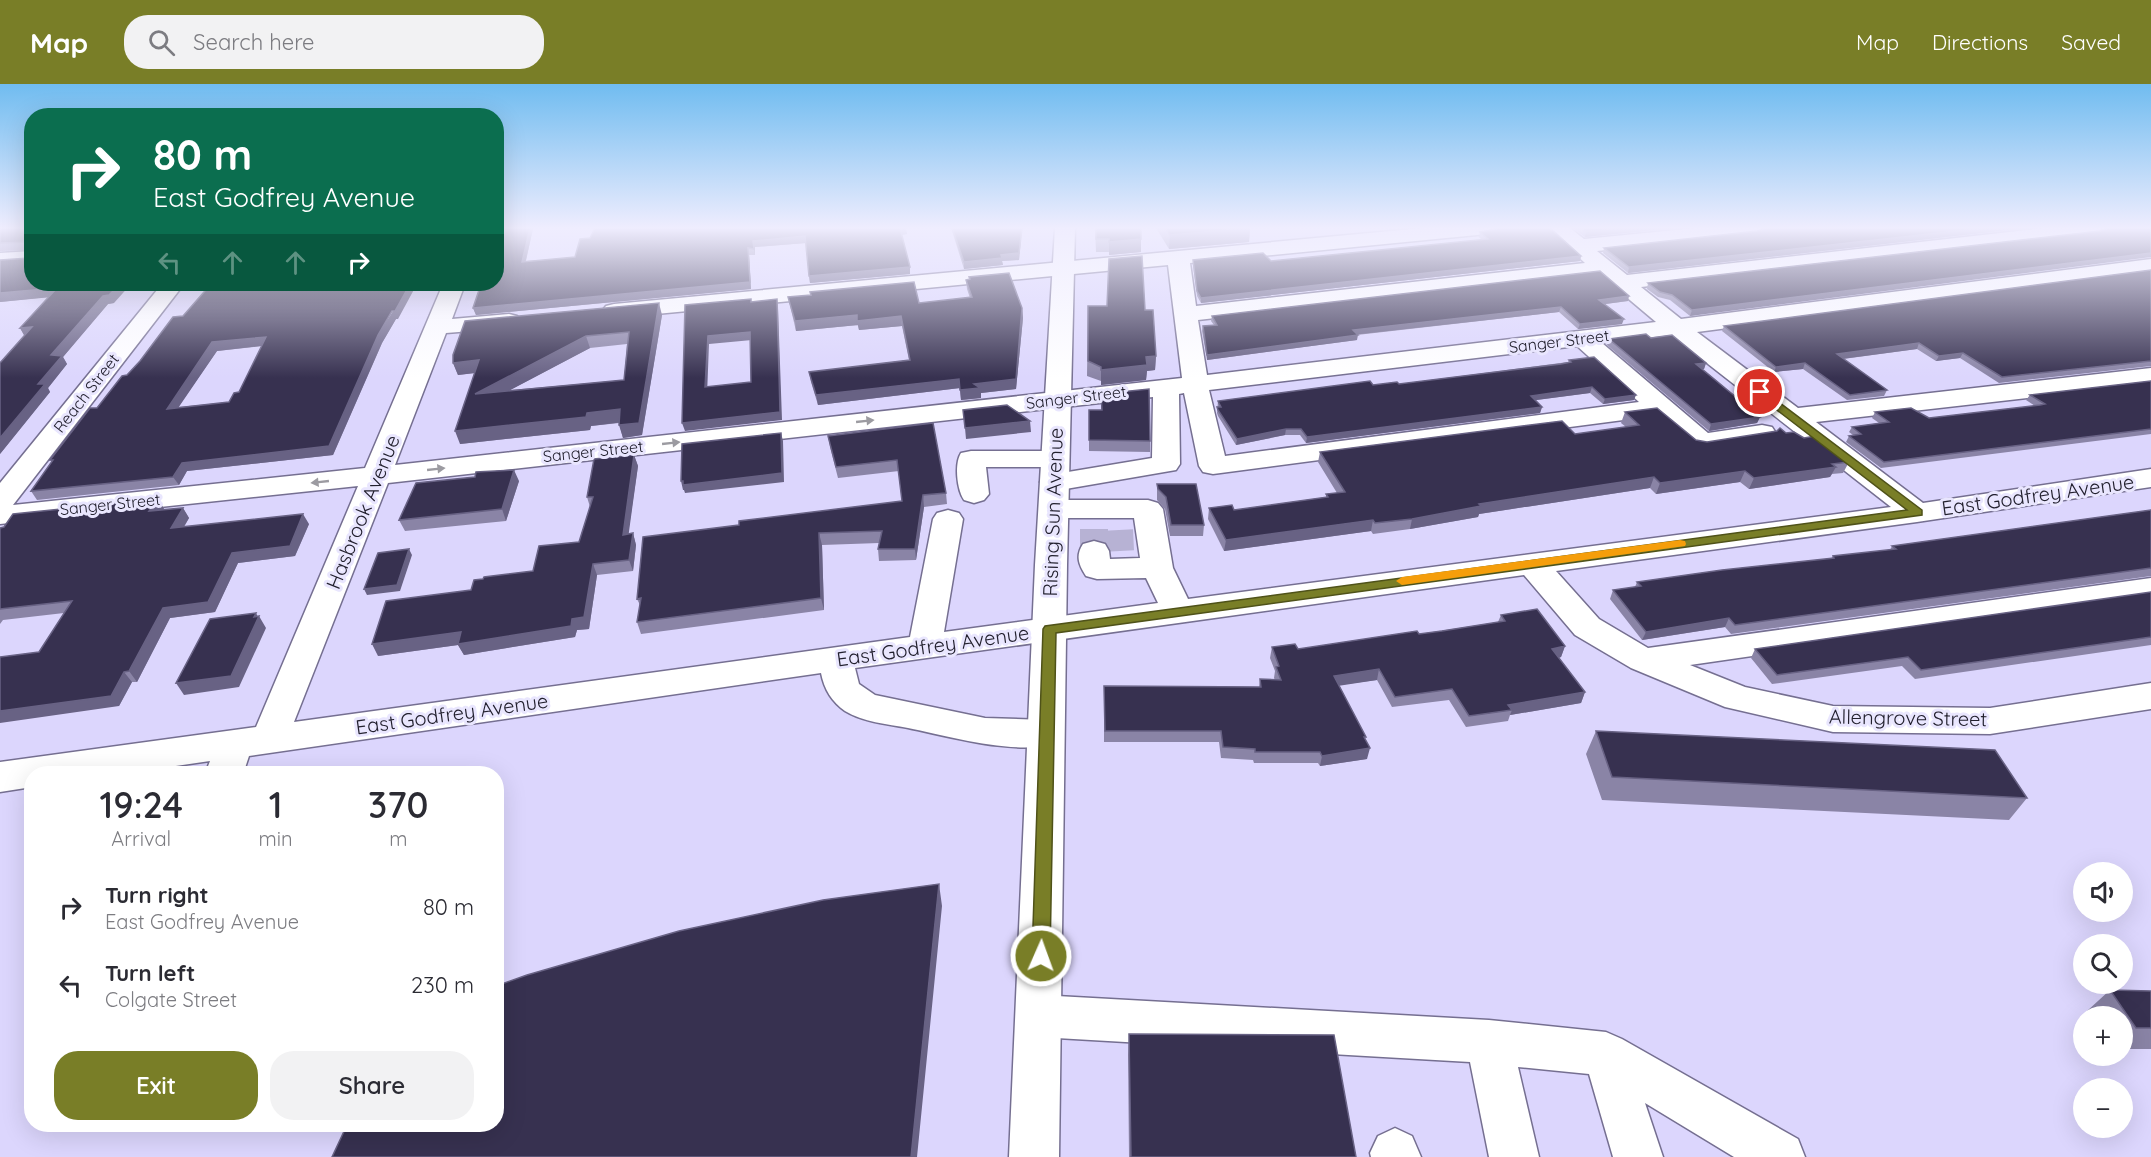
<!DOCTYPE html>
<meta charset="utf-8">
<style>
:root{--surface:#fff;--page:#f2f2f3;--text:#2b2b33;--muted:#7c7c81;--accent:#797e27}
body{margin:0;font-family:Quicksand,sans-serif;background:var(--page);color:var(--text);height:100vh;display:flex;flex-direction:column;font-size:22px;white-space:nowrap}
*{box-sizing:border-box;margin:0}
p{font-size:20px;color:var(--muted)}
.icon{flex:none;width:33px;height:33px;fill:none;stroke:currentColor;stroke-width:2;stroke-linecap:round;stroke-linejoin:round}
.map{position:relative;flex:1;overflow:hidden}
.details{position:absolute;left:24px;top:682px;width:480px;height:366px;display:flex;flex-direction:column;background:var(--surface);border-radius:24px;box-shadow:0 6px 24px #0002}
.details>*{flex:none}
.hud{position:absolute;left:24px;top:24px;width:480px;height:183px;border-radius:24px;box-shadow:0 6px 24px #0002;background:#0b6e4f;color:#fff;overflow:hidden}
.buttons{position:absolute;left:2073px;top:778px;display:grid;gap:12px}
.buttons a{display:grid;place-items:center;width:60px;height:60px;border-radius:50%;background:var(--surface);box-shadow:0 6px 24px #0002;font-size:30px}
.pin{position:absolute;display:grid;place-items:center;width:51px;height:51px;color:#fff;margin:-26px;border:3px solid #fff;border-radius:50%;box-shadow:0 2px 6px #0007}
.me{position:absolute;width:66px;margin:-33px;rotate:2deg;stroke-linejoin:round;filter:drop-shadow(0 0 4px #0008)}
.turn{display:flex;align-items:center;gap:21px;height:126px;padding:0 30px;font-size:27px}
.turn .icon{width:78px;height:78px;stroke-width:2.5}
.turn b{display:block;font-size:42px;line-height:51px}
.lanes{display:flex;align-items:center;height:57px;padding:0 30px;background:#0003;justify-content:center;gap:30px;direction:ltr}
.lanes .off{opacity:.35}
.eta{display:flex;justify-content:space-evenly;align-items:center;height:102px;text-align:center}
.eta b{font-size:36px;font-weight:600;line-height:42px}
.primary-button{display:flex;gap:12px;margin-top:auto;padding:12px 30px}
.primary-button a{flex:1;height:69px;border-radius:24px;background:var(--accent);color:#fff;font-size:24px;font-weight:600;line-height:69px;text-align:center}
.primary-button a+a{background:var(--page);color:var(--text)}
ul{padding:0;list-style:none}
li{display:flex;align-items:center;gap:18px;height:78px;padding:0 30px}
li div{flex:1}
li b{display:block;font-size:22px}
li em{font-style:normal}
header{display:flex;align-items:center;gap:36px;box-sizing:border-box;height:84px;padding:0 30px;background:var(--accent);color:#fff}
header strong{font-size:28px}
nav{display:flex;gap:33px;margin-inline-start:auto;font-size:21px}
.search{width:420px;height:54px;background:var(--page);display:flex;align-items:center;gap:15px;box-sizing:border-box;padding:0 21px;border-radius:24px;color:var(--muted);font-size:22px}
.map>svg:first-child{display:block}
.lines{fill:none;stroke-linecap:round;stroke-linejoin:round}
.minor-tunnel{stroke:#b7b2d4;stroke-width:28;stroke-dasharray:28 14;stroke-linecap:butt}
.minor-casing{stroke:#756f91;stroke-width:3}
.major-casing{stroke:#756f91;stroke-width:3}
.minor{fill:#fff;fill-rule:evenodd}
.major{fill:#fff;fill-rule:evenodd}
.wall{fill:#8a84a6;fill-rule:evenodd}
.shaded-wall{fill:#686284}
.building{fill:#373150;stroke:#686284;stroke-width:1.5;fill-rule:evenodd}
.oneway{fill:#9c9ba1}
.route{fill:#797e27;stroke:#4f5219;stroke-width:1.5}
.slow{fill:#f59e0b}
.labels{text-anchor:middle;stroke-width:6;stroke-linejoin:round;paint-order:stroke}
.far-street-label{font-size:16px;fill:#22202e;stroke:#e9e6fe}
.street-label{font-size:20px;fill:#22202e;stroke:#e9e6fe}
</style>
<header>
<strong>Map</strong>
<div class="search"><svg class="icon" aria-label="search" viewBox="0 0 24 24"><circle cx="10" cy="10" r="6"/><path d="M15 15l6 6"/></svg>Search here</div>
<nav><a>Map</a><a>Directions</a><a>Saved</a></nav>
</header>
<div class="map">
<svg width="2151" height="1073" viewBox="0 0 2151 1073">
<rect width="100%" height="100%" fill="#dcd6fd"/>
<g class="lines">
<!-- minor-tunnel -->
<path class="minor-tunnel" d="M1094,445V467
M1119,446L1120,467"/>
<defs>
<path id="minor" d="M1423,144H1497L1494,148L1487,150L1190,179L1196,222L1585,179L1547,144H1570L1584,155L1696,144H1765L1762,148L1755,150L1597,167L1627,191L2044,144H2107L2104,148L2097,150L1641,203L1681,235L2151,175V189L1697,248L1798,324L2151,284V300L1816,338L1923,419L2151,385V403L1917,438L1556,487L1599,535L1648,564L2151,494V514L1690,581L1745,603L1833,622L1990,624L2151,599V625L1990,650L1833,648L1725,623L1631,584L1575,551L1524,491L855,584L859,600L875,611L985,634L1046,636L1059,639L1064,649L1059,659C1016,672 952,653 908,644C887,640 863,638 845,627C832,618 824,605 821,589L249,672L243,690H205L210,677L121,690H32V703L0,708V678L256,643L358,402L0,440V399L162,200H184L13,421L365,384L443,200H465L452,235L509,230L517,232L521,237L517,242L509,244L446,249L395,381L1182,294L1168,181L614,234L606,232L602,227L606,222L614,220ZM1599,190L1656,238L1207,291L1198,236ZM1671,251L1891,423L1188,515L1173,484L1163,425L1158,419L1148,416H1054L1044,419L1039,425L1044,431L1054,434H1134L1140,474L1110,475L1109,467L1105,460L1094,457L1083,460C1075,472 1079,481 1086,492L1097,495L1146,494L1158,519L944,548L963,435L959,429L948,426L937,429L933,435L910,553L294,638L388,399L1153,313L1152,374L1044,392L1040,398L1044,404L1054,407L1176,386L1180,380L1179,310L1184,309L1199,382L1203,388L1213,390L1654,332L1692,364L1702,366L1772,355L1776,349L1772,343L1762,341L1708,349L1602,259ZM1577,262L1639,318L1225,372L1209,306Z
M32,167V180L0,183V169Z
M971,367H1055L1065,369L1069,375L1065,381L1055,383H986L989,410L984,416L974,419L964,416C957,406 954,380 961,369Z
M1039,911L1489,936L1606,948L1622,955L1798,1055L1805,1073H1734L1645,1019L1663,1073H1613L1589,990L1518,983L1539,1073H1489L1470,978L1039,953L1023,947L1016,932L1023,917Z
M1395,1044L1412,1052L1421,1073H1371L1370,1069L1378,1052Z"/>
<path id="major" d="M1055,144H1075L1067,481L1059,1073H1009L1035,481Z"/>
</defs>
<!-- minor casing -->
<use href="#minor" class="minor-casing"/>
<!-- major casing -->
<use href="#major" class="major-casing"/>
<!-- minor -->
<use href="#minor" class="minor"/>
<!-- major -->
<use href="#major" class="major"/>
</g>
<!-- wall -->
<path class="wall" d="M0,144H32L114,219L108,220L63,273L67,280L48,304L50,308L0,370L25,252L20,244L48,213L0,218L29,174V166L0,167Z
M506,144H533L526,177L907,150L902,151L910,183V190L810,199L806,159L755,163V171H749L751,205L476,231L473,224L496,200Z
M951,144H1022L1019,176L1002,177L1003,181L964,185Z
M1095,144H1141V168L1109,171V168H1096Z
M1156,144H1250L1249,158L1169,165Z
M1573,144H1675L1585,153Z
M2026,144L1628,189L1603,169L1604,164L1757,147Z
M2151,144L1690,232L1670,216L1658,213L1647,205L1648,199L2100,147Z
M1480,148L1581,172L1580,177L1201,219L1197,212L1193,181V176L1271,177L1482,156L1479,153Z
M2151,186V282L1999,299L1960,274L1936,277L1917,265L1843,275L1887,306L1884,312L1847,316L1803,285L1774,288L1722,247L1724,242Z
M969,193L1022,224L1023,234L1016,305L981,309V314L961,316L960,304L818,321L811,298L809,288L909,276L902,242L859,246L858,241L796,247L788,213L811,211L919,219L970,214L967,205L966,196L969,195Z
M1628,217L1605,220L1622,240L1578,245L1559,228L1357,251V256L1207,276L1202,247L1203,242L1214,241L1211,237L1212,232Z
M1088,222L1145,226L1156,272L1155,286L1147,287L1146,296L1101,301V297L1087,292Z
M662,231L642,351L623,354L619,339L591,342L590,346L460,360L474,289L458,291L453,279ZM627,260L624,296L510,306L590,264Z
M183,232L398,235H396L382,259L333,371L187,387L179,401L37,416L31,407L52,378L50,376L97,324ZM262,262L239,308L229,318L178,323L217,267Z
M1651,254L1706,279L1704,285H1702L1760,333L1757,339L1709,347L1607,261L1609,255Z
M1569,276L1634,316L1603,320L1590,309L1536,316L1542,323L1540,329L1306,359L1300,351H1285L1236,361L1218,332L1217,329L1218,317L1373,301L1399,300L1568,278Z
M2151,297V350L1881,384L1846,358L1849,352L1853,351L1849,348L1852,343L1879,339L1872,334L1875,328L1929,334L2035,322L2026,316L2030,311Z
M1101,310L1150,357V368L1089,367V326H1101Z
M1625,328L1696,356L1707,358L1786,349L1849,378L1843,389L1832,390L1830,393L1749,405L1740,398L1656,410L1650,404L1479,430L1478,433L1410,445L1373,450L1371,447L1224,467L1208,435L1209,424L1234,426L1326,413V410L1337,409L1318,378L1320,368L1575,350L1626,343L1621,339Z
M933,339L946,409L947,420L924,423L916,476L879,477L878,465L879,459L822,461L824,526L641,550L637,538L640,521L637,515L739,441L902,417L899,387L838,394L830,363L828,352Z
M634,371L638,382L628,450L633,449L636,461L633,487L597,491L589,545L577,546L575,553L464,571L458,561L378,572L471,506L533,487L579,458L590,423L587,413Z
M475,393L519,397L506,437L405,447L399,436Z
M1157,400L1204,441L1203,452H1170L1165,425L1157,416Z
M158,415L164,425L163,426L183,424L189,434L184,443L309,440L295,472L238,479L215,528L170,534L137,598H132L119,622L39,568L64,529L3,536L0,540V444Z
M2151,426V492L1731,550L1725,543L1642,556L1610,515L1613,506L1635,503L1637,498L1831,475L1833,472L1890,466L1892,462Z
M2151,508V561L1915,595L1902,582L1772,600L1751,574L1755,565Z
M1501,531L1565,562L1561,573L1559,574L1585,608L1581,619L1510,631L1508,637L1466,643L1449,616L1392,623L1377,596L1339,601L1366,656L1367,675L1320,682L1318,679H1254L1253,676L1221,674L1219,658H1104V602L1259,603L1260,595L1275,596L1274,594L1275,587L1270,574L1272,563L1298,565L1419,550L1498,538Z
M1596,647L2027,714L2009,736L1602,716L1586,670Z
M2110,906L2151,907V965H2122V933H2091L2087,927Z
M1129,950L1356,1073H1129L1128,971Z"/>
<!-- shaded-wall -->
<path class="shaded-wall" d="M530,144H533V145L524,184L522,178Z
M900,144H906L907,150L901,151Z
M1022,144L1019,176L1002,177L1003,181L964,185V178L1001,171Z
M1250,144L1249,158L1169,165L1170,151Z
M1625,144H1675L1585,153L1586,148Z
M1984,144H2026L1628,189L1629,183Z
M805,152L806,159L755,163V171L753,157Z
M1141,155V168L1109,171V158Z
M748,164L749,171L751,205L476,231L473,224Z
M2151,169V173L1690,232L1692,226Z
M1581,172L1580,177L1201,219V214Z
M910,183V190L810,199L809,192Z
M120,200H131L114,219L108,220L63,273L67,280L48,304L50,308L0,370V354L38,300L51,271L103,212Z
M410,200H417L398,235H396L382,259L333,371L187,387L179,401L173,393L182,379L378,251Z
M57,204L62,212L0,218V209Z
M1629,212L1628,217L1598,221L1599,216Z
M777,215L778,223L782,336L685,347L682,339L780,328Z
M659,219L662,231L642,351L623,354L619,341Z
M1561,223L1559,228L1352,251L1353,246Z
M1022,224L1023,234L1016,305L981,309V314L961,316L960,306L974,300Z
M857,231L858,241L796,247L795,237Z
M901,232L902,242L859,246L857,237Z
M1624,235L1622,240L1578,245L1580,240Z
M32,243L25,253L20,244Z
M750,248L752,256L709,260L707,311L705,303L708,252Z
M1358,251L1357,256L1207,276V271Z
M586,252L590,264L480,322L475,310Z
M266,253L270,261L217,267L172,333L167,325L212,258Z
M1919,259L1917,265L1834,276L1837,270Z
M1963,269L1960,274L1936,277L1939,272Z
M1156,272L1155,286L1147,287L1146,296L1101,301V286L1146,273Z
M479,276L484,288L458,291L453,279Z
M1706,279L1704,285L1694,286L1696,280Z
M1805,279L1803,285L1774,288L1776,283Z
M959,295L960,304L818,321L816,311Z
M1592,303L1590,309L1529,317L1531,312Z
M1636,311L1634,316L1603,320L1605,315Z
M1542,323L1540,329L1306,359L1307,353Z
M620,325L624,338L591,342L590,346L460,360L455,347Z
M1760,333L1757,339L1709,347L1711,340Z
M1030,337L1031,348L966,355L965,344Z
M1286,345L1285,351L1236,361L1237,355Z
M781,349L783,357L784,398L685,409L684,406H683L681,397Z
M634,371L638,382L627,462L623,451Z
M1836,383L1830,393L1749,405L1754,394Z
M514,386L519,397L506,437L502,425Z
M1745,387L1740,398L1656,410L1660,399Z
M1654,393L1650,404L1479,430L1478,433L1410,445L1412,435L1479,420Z
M923,411L924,423L916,476L915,465Z
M158,415L164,425L156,438L149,427Z
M183,424L189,434L177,454L171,444Z
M303,430L309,440L295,472L238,479L215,528L170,534L137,598L129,587L163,524L232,469Z
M1373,436L1371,447L1224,467L1226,456Z
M633,449L636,461L633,487L629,476Z
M819,449L822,461L824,526L821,514Z
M409,465L412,471L400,507L367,511L364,505Z
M593,480L597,491L589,545L577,546L575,553L464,571L458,561L378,572L372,560L461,548L572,535Z
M256,529L258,533L259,532L266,544L239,603L184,611L176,599L254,533Z
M1729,534L1725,543L1642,556L1646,548Z
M1565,562L1561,573L1548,576L1552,565Z
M1379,585L1377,596L1331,603L1334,592Z
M124,588L132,598L119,622L0,639V627Z
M1585,608L1581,619L1510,631L1512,626L1508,621Z
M1370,664L1367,675L1320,682L1322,672Z
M939,800L942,822L917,1073H911Z"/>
<!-- building -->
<path class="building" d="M0,144H32V200H120L109,211L103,212L51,271L62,272L38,300H45L0,354V279L32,243L20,244L57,204L0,209V176L29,174V158L0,159Z
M506,144H530L522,178L575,173L580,155L590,154L595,144H906H900L910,183L809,192L805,152L753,157L754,165L748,164L750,198L473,224L481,200H496V169L503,145Z
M952,144H1022L1019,169L1001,171L1002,174L964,178Z
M1096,144H1141V155L1109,158V155H1096Z
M1165,144H1250L1170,151Z
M1497,144H1550L1581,172L1201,214L1197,207L1193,176L1263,169L1271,177L1488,155L1480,148L1496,145Z
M1581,144H1625L1586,148Z
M1766,144H1984L1629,183L1604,164L1757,147Z
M2109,144H2151V169L1692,226L1672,211L1660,208L1648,199L2100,147Z
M1142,172L1145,226H1153L1156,272L1146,273L1147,281L1101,286V283L1088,277V222H1107L1109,175Z
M2151,186V277L2002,293L1963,269L1939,272L1919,259L1837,270L1887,306L1850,311L1805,279L1776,283L1724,242Z
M1600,187L1629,212L1599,216L1624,235L1580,240L1561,223L1353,246L1358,251L1207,271L1203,242L1217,241L1212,232Z
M1009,189L1022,224L1016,295L974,300L980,304L960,306L959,295L816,311L809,288L910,276L901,232L857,237V231L795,237L788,213L811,211L810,208L914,198L919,219L972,213L966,196L970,195L969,193Z
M211,200H410L395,227H392L378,251L329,362L182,379L173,393L31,407L53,376H50L90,324H97L122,292L127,291L140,277L173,233L183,232ZM266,253L239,308L234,309L229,318L167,325L212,258Z
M751,215V218L777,215L780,328L682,339L685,221ZM750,248L751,298L705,303L708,252Z
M659,219L639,339L619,341L620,325L587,329L586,333L455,347L479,276L453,279V271L465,237ZM629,248L624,296L475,310L586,252Z
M1646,250L1651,254L1672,251L1706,279L1696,280L1760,333L1711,340L1609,255Z
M1594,273L1636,311L1605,315L1592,303L1531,312L1542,323L1307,353L1301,345H1286L1237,355L1218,326L1217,323H1221L1218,317L1370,297L1373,301L1397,298L1399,300L1561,280L1571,278L1569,276Z
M2151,297V345L1884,378L1849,352L1861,350L1852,343L1889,338L1875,328L1911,324L1929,334L2040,321L2045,320L2030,311Z
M1149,305L1150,357L1089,356V326H1102L1101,310Z
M1007,321L1030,337L965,344L963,326Z
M1657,324L1696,356L1707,358L1777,347L1780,344L1786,349L1794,348L1804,354L1815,352L1849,378L1832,380L1836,383L1754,394L1745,387L1660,399L1654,393L1479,420L1481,422L1412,435L1375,439L1373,436L1226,456L1209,424L1232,421L1234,426L1328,413L1326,410L1345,408L1320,368L1562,337L1575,350L1639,341L1625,328Z
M933,339L946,409L923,411L915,465H878L882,447L819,449L821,514L637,538L641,514L637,515L643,453L739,441V437L902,417L897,376L836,383L828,352Z
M781,349L782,389L683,401V397H681L682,360Z
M634,371L623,451L633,449L629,476L593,480L584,533L572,535L571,542L458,560L461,548L372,560L386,517L471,506L474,496L483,495L484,493L533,487L539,462L579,458L593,413H587L594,375Z
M514,386L502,425L399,436L416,399L475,393L476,388Z
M1157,400H1196L1204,441H1171L1166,413L1158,405Z
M158,415L149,427L183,424L171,444L303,430L290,462L232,469L208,518L163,524L129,587L124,588L111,612L0,627V573L39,568L72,517L0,525V444L4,443L13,430Z
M2151,426V484L1735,541L1729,534L1646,548L1613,506L1641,502L1637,498L1722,486L1834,474L1833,472L1896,465L1892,462Z
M409,465L397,501L364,505L378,469Z
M2151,508V553L1921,586L1908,573L1777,591L1755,565Z
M1537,525L1565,562L1552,565L1585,608L1508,621L1512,626L1469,632L1452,605L1395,613L1379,585L1334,592L1366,653H1364L1370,664L1322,672L1320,668H1255V665L1223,663L1221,647H1105L1104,602L1261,603L1260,595L1281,596L1276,583L1279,582L1272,563L1295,560L1298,565L1417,547L1419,550L1442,547L1505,537L1501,531Z
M256,529L254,533L259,532L231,592L176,599L210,535Z
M1596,647L1995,666L2027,714L1612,693Z
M939,800L911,1073H332L347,1041H496V902L527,891L679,847L823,816Z
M2110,906L2151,907V944H2136Z
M1129,950L1334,951L1356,1073H1131Z"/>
<!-- one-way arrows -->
<defs><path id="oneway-solid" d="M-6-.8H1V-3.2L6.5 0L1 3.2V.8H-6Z" transform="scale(1.5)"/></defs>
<g class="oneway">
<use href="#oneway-solid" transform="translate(865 337) rotate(-6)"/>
<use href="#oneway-solid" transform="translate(671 359) rotate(-6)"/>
<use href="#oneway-solid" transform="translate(436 385) rotate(-6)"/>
<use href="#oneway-solid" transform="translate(320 398) rotate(174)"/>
</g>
<!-- sky -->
<linearGradient id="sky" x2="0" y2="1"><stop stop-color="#70bcf0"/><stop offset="0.49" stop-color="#efedfe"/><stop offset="1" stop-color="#efedfe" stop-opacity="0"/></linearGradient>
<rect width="2151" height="294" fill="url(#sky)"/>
<!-- route -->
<path class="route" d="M1760,304L1922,426V431L1056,549L1050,872L1047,877L1041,880L1034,877L1032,872L1043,545L1045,542L1907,426L1756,310L1754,308Z"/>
<!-- slow -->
<path class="slow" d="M1680,456L1685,457L1686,460L1685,462L1402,501L1396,497L1402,493Z"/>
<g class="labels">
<!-- far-street labels -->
<g class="far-street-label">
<text transform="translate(1559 257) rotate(-7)" y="6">Sanger Street</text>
<text transform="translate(86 309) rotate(-52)" y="6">Reach Street</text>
<text transform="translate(1076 313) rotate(-7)" y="6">Sanger Street</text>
<text transform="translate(593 367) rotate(-6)" y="6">Sanger Street</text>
<text transform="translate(110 420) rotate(-6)" y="6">Sanger Street</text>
</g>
<!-- street labels -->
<g class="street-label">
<text transform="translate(2038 411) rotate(-8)" y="7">East Godfrey Avenue</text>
<text transform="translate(363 428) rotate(-68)" y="7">Hasbrook Avenue</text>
<text transform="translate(1053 428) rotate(-88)" y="7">Rising Sun Avenue</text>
<text transform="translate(933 562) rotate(-8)" y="7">East Godfrey Avenue</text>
<text transform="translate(452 630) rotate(-8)" y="7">East Godfrey Avenue</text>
<text transform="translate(1908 634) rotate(1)" y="7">Allengrove Street</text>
</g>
</g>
</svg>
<div class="buttons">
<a><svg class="icon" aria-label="sound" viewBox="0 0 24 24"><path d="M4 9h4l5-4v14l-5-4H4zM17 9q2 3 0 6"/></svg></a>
<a><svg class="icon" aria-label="search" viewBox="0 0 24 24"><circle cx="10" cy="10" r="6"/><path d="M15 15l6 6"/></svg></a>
<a>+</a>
<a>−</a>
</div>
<div class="pin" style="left:1760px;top:308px;background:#d93025"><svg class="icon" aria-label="arrive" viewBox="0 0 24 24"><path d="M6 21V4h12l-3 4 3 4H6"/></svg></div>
<svg class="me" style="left:1041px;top:872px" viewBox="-20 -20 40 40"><circle r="17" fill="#797e27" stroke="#fff" stroke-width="3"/><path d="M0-11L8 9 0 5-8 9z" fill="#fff"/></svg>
<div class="hud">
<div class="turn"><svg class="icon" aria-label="right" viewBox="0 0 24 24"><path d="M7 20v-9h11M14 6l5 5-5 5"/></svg><div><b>80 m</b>East Godfrey Avenue</div></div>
<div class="lanes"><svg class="icon off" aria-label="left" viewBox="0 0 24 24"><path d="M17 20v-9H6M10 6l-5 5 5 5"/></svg><svg class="icon off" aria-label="ahead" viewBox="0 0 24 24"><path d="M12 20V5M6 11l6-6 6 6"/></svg><svg class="icon off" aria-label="ahead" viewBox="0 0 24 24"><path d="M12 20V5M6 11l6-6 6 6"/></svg><svg class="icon" aria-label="right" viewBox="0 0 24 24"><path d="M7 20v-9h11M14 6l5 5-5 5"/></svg></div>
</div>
<section class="details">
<div class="eta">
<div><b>19:24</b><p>Arrival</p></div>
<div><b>1</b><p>min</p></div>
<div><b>370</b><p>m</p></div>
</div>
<ul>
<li><svg class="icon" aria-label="right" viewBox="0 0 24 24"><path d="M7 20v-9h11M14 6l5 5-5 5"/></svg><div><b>Turn right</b><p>East Godfrey Avenue</p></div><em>80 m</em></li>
<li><svg class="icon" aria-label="left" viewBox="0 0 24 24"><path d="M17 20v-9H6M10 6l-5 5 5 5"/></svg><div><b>Turn left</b><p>Colgate Street</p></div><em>230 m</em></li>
</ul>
<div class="primary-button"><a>Exit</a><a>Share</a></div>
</section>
</div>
